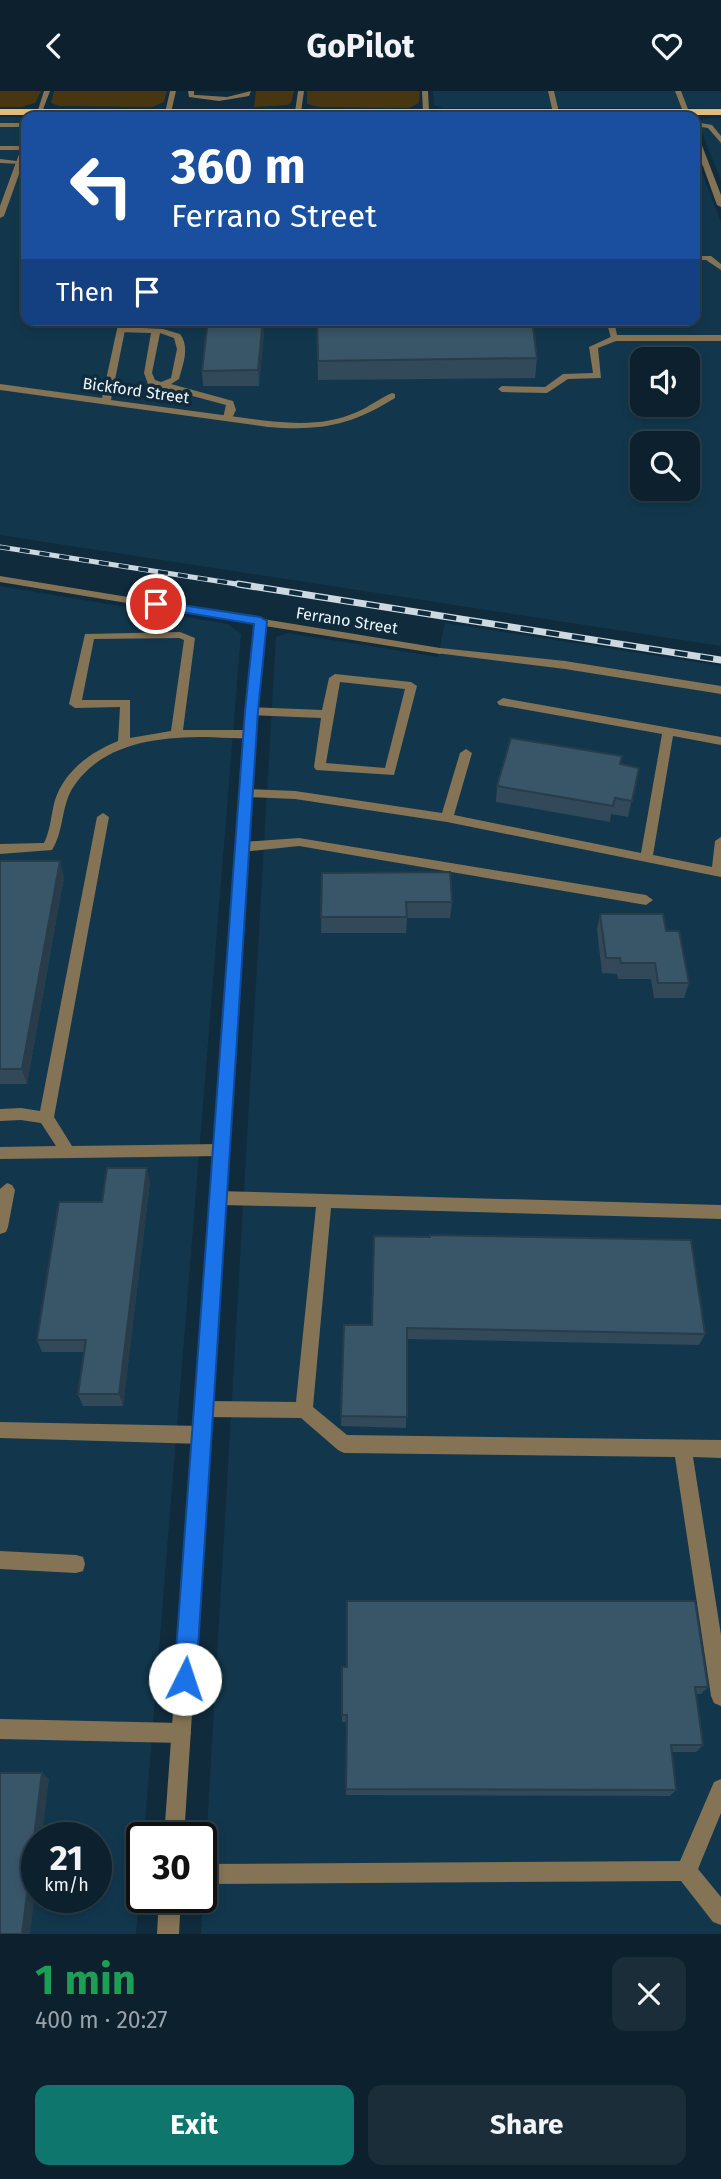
<!DOCTYPE html>
<meta charset="utf-8">
<style>
:root{--surface:#0c202d;--page:#1a2d39;--text:#f1f3f6;--muted:#9aa3aa;--line:#2c3e49;--accent:#0f766e}
body{margin:0;font-family:"Fira Sans",sans-serif;background:var(--page);color:var(--text);height:100vh;display:flex;flex-direction:column;font-size:26px;white-space:nowrap}
*{box-sizing:border-box;margin:0}
p{font-size:23px;color:var(--muted)}
.icon{flex:none;width:38px;height:38px;fill:none;stroke:currentColor;stroke-width:2;stroke-linecap:round;stroke-linejoin:round}
.map{position:relative;height:1843px;overflow:hidden}
.drawer{display:flex;flex-direction:column;background:var(--surface);flex:1}
.drawer>*{flex:none}
.guide{position:absolute;left:21px;top:21px;width:679px;height:214px;border-radius:14px;box-shadow:0 4px 10px #0003,0 0 0 2px var(--line);background:#1a4fa0;color:#fff;overflow:hidden}
.tools{position:absolute;left:630px;top:256px;display:grid;gap:14px}
.tools a{display:grid;place-items:center;width:70px;height:70px;border-radius:14px;background:var(--surface);box-shadow:0 4px 10px #0003,0 0 0 2px var(--line);font-size:35px}
.speed{position:absolute;left:21px;top:1731px;display:flex;gap:14px;font-size:35px;font-weight:700;text-align:center}
.speed>*{display:grid;place-content:center;width:91px;height:91px;border-radius:50%;background:var(--surface);box-shadow:0 4px 10px #0003,0 0 0 2px var(--line);line-height:1}
.speed small{font-size:18px;font-weight:400}
.speed .limit{border:4px solid #111;border-radius:10px;background:#fff;color:#111}
.pin{position:absolute;display:grid;place-items:center;width:60px;height:60px;color:#fff;margin:-30px;border:4px solid #fff;border-radius:50%;box-shadow:0 2px 7px #0007}
.me{position:absolute;width:77px;margin:-38px;rotate:4deg;stroke-linejoin:round;filter:drop-shadow(0 0 5px #0008)}
.turn{display:flex;align-items:center;gap:24px;height:147px;padding:0 35px;font-size:32px}
.turn .icon{width:91px;height:91px;stroke-width:2.5}
.turn b{display:block;font-size:49px;line-height:60px}
.then{display:flex;align-items:center;height:66px;padding:0 35px;background:#0003;gap:14px;font-size:26px}
.round{display:grid;place-items:center;flex:none;width:74px;height:74px;border-radius:14px;background:var(--page)}
.headline{display:flex;align-items:center;justify-content:space-between;height:119px;padding:0 35px}
h1{font-size:42px;font-weight:700;line-height:52px;color:#1e9e55}
.cta{display:flex;gap:14px;margin-top:auto;padding:14px 35px}
.cta a{flex:1;height:80px;border-radius:14px;background:var(--accent);color:#fff;font-size:28px;font-weight:700;line-height:80px;text-align:center}
.cta a+a{background:var(--page);color:var(--text)}
header{display:flex;justify-content:space-between;align-items:center;height:91px;padding:0 35px;background:var(--surface);font-size:32px;font-weight:700}
.map>svg:first-child{display:block}
.built{fill:#12374c;fill-rule:evenodd}
.green{fill:#483611}
.lines{fill:none;stroke-linecap:round;stroke-linejoin:round}
.lane{fill:#847355;fill-rule:evenodd}
.street{fill:#847355;fill-rule:evenodd}
.primary{fill:#e1bd7d;fill-rule:evenodd}
.rail-far1-casing{stroke:#cdd9e1;stroke-width:5}
.rail-casing{stroke:#cdd9e1;stroke-width:7}
.rail-far1{stroke:#102b3c;stroke-width:3.5;stroke-dasharray:10;stroke-linecap:butt}
.rail{stroke:#102b3c;stroke-width:4.5;stroke-dasharray:13;stroke-linecap:butt}
.wall{fill:#314959}
.shaded-wall{fill:#283c49}
.building{fill:#395568;stroke:#283c49;stroke-width:2}
.route{fill:#1a73e8;stroke:#114b97;stroke-width:2}
.labels{text-anchor:middle;stroke-width:7;stroke-linejoin:round;paint-order:stroke}
.far-street-label{font-size:16px;fill:#edf6fd;stroke:#102b3c}
</style>
<header><svg class="icon" aria-label="back" viewBox="0 0 24 24"><path d="M15 5l-7 7 7 7"/></svg>GoPilot<svg class="icon" aria-label="heart" viewBox="0 0 24 24"><path d="M12 20l-8-8c-3-5 5-10 8-4 3-6 11-1 8 4z"/></svg></header>
<div class="map">
<svg width="721" height="1843" viewBox="0 0 721 1843">
<rect width="100%" height="100%" fill="#102b3c"/>
<!-- built -->
<path class="built" d="M433,0H721V17H444L434,14Z
M0,26H379H26V229H695V63L721,131V555L0,444ZM642,268H688V313H642ZM642,352H688V397H642Z
M721,27V89L698,32L703,28Z
M0,495L228,533L241,543L136,1843H0ZM37,1746H96V1806H37Z
M445,532L721,575V1843H201L276,546L288,542L438,566Z"/>
<!-- green -->
<path class="green" d="M0,0H41L35,12L22,16H0Z
M54,0H167L164,11L152,16L59,15L51,12Z
M256,0H294L291,12L288,14L254,16Z
M307,0H420L419,12L409,17L319,16L307,13Z"/>
<g class="lines">
<!-- lane -->
<path class="lane" d="M44,0H50L42,21L37,22Z
M188,0H194V4H197L227,6L251,0L249,5L219,10L189,6Z
M695,31L712,34L721,45V52L708,37L695,35Z
M0,32H26V36H0Z
M0,55H26V59H0Z
M0,68L25,71L21,73L0,72Z
M695,69L709,72L705,74L695,73Z
M695,165H711L721,173V179L706,169H695Z
M121,236L163,238L180,243C190,256 183,273 179,288L171,293L233,310L236,319L231,329L223,327L226,314L148,293L144,282L151,242L118,241L117,239ZM160,242L174,247L177,258L171,287L161,291L155,289L152,282Z
M615,244H721V250H616L598,257L601,287L568,288L547,302L502,301L498,298L502,295L545,296L563,283L593,282L589,256Z
M392,302L395,303V307C350,335 320,340 268,336L263,333L268,330C299,333 328,334 357,321C369,316 380,307 392,302Z
M180,541L195,547L183,639H250L256,643L254,646C239,649 221,646 206,646C156,646 101,652 72,698C61,717 64,740 52,759L0,763V753L44,752C51,738 51,723 55,709C65,679 91,661 118,650L120,616L75,617L69,613L85,543ZM179,547L184,549L171,640L130,647V609H82L94,548Z
M440,557L565,570L721,595V603L565,578L436,562V558Z
M335,583L411,591L417,595L394,684L316,679L314,676L321,627L251,624L245,620L251,616L322,619L329,587ZM340,591L405,598L385,677L326,672Z
M503,607L721,646V654L673,645L653,764L712,776L715,750L721,746V786L447,731L295,708L246,706L240,702L246,698L295,700L442,722L460,662L466,658L472,662L454,724L641,762L662,643L499,614L497,611Z
M103,722L109,726L54,1026L72,1055L221,1053L226,1054L229,1059L226,1064L221,1065L0,1068V1056L56,1055L41,1032L21,1029L0,1030V1018L21,1017L40,1020L97,726Z
M299,747L646,804L653,809L646,814L299,755L242,761L236,756L242,751Z
M7,1092L12,1094L15,1099L8,1136L6,1141L0,1143V1098Z
M218,1100L721,1114V1128L331,1117L313,1316L347,1344L721,1349V1367L693,1366L721,1544V1615L714,1612L711,1605L675,1366L344,1362L338,1359L301,1327L204,1326L198,1324L195,1318L198,1312L204,1310L296,1311L316,1116L218,1114L213,1112L210,1107L213,1102Z
M0,1331L202,1335L208,1338L211,1344L208,1350L202,1353L0,1347Z
M0,1460L76,1464L83,1466L85,1473L83,1480L76,1482L0,1478Z
M0,1628L181,1632L188,1635L191,1642L188,1649L181,1652L0,1648Z
M721,1688V1722L698,1778L721,1806V1834L713,1831L681,1790L201,1793V1773L680,1770L714,1691Z"/>
<!-- street -->
<path class="street" d="M170,0H176L170,26H164Z
M298,0H304L301,21L298,23L295,21Z
M422,0H428L429,21L426,23L423,21Z
M548,0H554L560,26H554Z
M675,0H681L691,26H685Z
M695,42L698,44L721,104V116L717,114L695,53Z
M26,53V64L4,125L0,127V115L22,55Z
M119,229H127L111,309L268,330L273,333L268,336L0,299V293L102,307Z
M606,229H614L618,249L611,247Z
M0,485L440,557L446,560L440,563L265,535L257,620L184,1746H164L245,620L254,533L0,491Z
M159,1806H181L179,1843H157Z"/>
<!-- primary -->
<path class="primary" d="M0,18H721V24H0Z"/>
<defs>
<path id="rail-far1" d="M0,456L249,495"/>
<path id="rail" d="M238,493L721,569"/>
</defs>
<!-- rail-far1 casing -->
<use href="#rail-far1" class="rail-far1-casing"/>
<!-- rail casing -->
<use href="#rail" class="rail-casing"/>
<!-- rail-far1 -->
<use href="#rail-far1" class="rail-far1"/>
<!-- rail -->
<use href="#rail" class="rail"/>
</g>
<!-- wall -->
<path class="wall" d="M208,229H265L259,295H203L202,280Z
M317,229L537,267L535,287L318,289Z
M621,673L639,677L628,726L611,723L610,731L496,711L497,695Z
M0,770L64,786L27,993H0Z
M322,782L452,811L450,827H407L406,842H321Z
M600,823L666,840L689,892L684,907H654L651,888H618L617,883L602,882L597,839Z
M150,1091L123,1315H83L78,1303L84,1261H42L37,1249L102,1111Z
M344,1234L705,1243L699,1254L407,1248L406,1337L341,1335Z
M347,1576L708,1596L701,1603H696L703,1654L696,1661H672L676,1699L670,1705L346,1704L347,1631H342V1624Z"/>
<!-- shaded-wall -->
<path class="shaded-wall" d="M263,229H265L259,295L258,279Z
M60,770L64,786L27,993L22,978Z
M147,1077L150,1091L123,1315L119,1303Z
M42,1682L49,1688L42,1746H37V1785L30,1843H22Z"/>
<!-- building -->
<path class="building" d="M208,229H263L258,279L202,280Z
M317,229H532L537,267L318,270Z
M511,647L622,665L620,673L639,677L632,710L615,707L613,715L497,695Z
M0,770H60L22,978H0Z
M450,781L452,811H406L407,826H321L322,782Z
M600,823H663L666,840H679L689,892H658L655,872H621L620,867H606Z
M107,1077H147L119,1303H78L86,1249H37L59,1111H102Z
M430,1144L691,1149L705,1243L407,1237V1326L341,1325L344,1234H372L374,1145L430,1146Z
M347,1510H695L708,1596H695L703,1654H671L676,1699L346,1698L347,1624H342V1576H347Z
M0,1682H42L22,1843H0Z"/>
<!-- route -->
<path class="route" d="M156,510L260,526L267,530L258,620L196,1588L193,1596L185,1599L177,1596L174,1588L245,620L254,533L152,516L150,513Z"/>
<g class="labels">
<!-- far-street labels -->
<g class="far-street-label">
<text transform="translate(136 299) rotate(8)" y="6">Bickford Street</text>
<text transform="translate(347 529) rotate(9)" y="6">Ferrano Street</text>
</g>
</g>
</svg>
<div class="tools">
<a><svg class="icon" aria-label="sound" viewBox="0 0 24 24"><path d="M4 9h4l5-4v14l-5-4H4zM17 9q2 3 0 6"/></svg></a>
<a><svg class="icon" aria-label="search" viewBox="0 0 24 24"><circle cx="10" cy="10" r="6"/><path d="M15 15l6 6"/></svg></a>
</div>
<div class="speed"><div>21<small>km/h</small></div><div class="limit">30</div></div>
<div class="pin" style="left:156px;top:513px;background:#d93025"><svg class="icon" aria-label="arrive" viewBox="0 0 24 24"><path d="M6 21V4h12l-3 4 3 4H6"/></svg></div>
<svg class="me" style="left:185px;top:1588px" viewBox="-20 -20 40 40"><circle r="19" fill="#fff"/><path d="M0-13L10 11 0 6-10 11z" fill="#1a73e8"/></svg>
<div class="guide">
<div class="turn"><svg class="icon" aria-label="left" viewBox="0 0 24 24"><path d="M17 20v-9H6M10 6l-5 5 5 5"/></svg><div><b>360 m</b>Ferrano Street</div></div>
<div class="then">Then<svg class="icon" aria-label="arrive" viewBox="0 0 24 24"><path d="M6 21V4h12l-3 4 3 4H6"/></svg></div>
</div>
</div>
<section class="drawer">
<div class="headline"><div><h1>1 min</h1><p>400 m · 20:27</p></div><a class="round"><svg class="icon" aria-label="close" viewBox="0 0 24 24"><path d="M6 6l12 12M18 6L6 18"/></svg></a></div>
<div class="cta"><a>Exit</a><a>Share</a></div>
</section>
